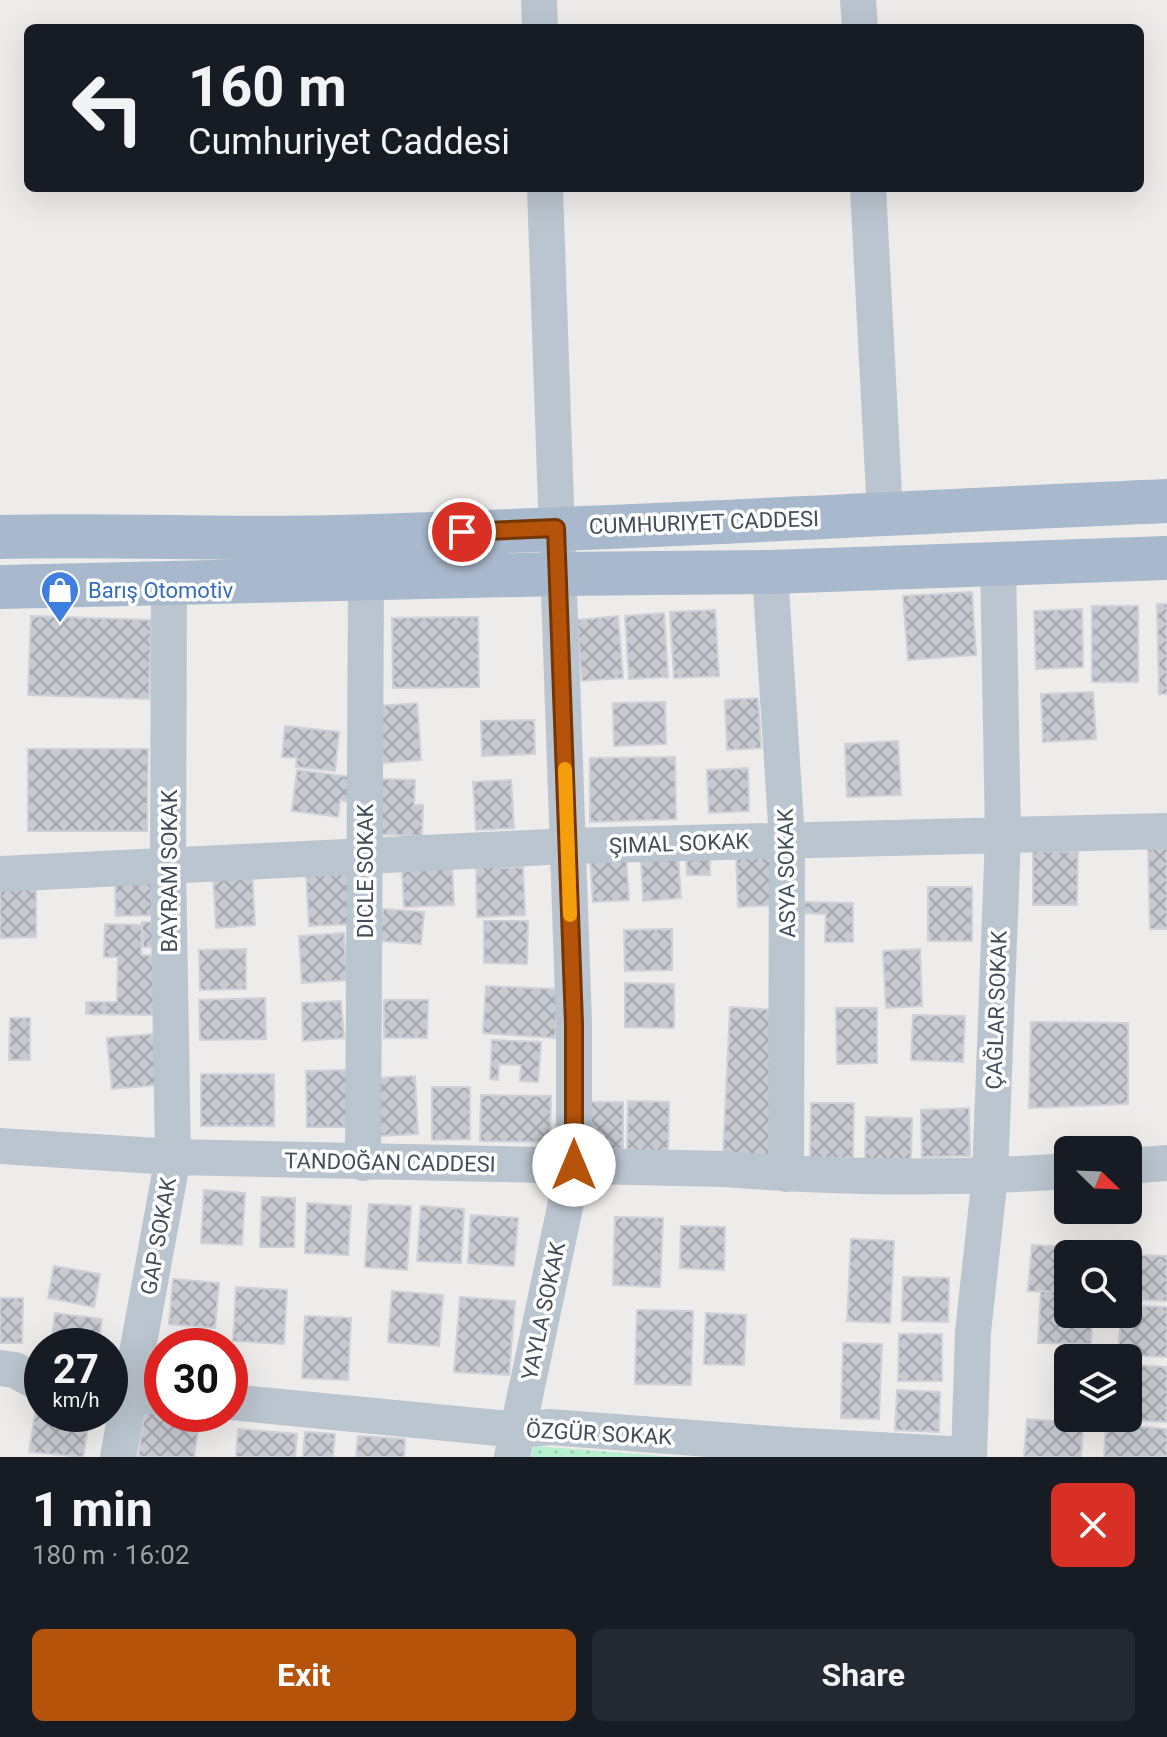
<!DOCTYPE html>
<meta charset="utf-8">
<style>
:root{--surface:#171b24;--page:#242831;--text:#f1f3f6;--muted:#9ea1a6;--accent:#b45309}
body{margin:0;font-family:Roboto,sans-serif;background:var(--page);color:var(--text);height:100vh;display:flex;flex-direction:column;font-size:30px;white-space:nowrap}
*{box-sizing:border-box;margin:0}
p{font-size:26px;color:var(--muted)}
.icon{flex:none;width:44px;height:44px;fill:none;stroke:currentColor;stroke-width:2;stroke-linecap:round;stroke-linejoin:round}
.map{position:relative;height:1457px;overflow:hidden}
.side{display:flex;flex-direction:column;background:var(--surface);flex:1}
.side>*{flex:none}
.hud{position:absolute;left:24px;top:24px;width:1120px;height:168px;border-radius:12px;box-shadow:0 8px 32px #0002;background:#171b24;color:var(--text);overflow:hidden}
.needle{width:52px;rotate:113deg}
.controls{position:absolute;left:1054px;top:1136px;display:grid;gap:16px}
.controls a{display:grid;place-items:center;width:88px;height:88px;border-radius:12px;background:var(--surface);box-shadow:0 8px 32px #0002;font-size:40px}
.speed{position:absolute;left:24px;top:1328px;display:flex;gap:16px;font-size:40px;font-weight:700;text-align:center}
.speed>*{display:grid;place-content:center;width:104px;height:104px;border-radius:50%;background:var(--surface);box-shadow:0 8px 32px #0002;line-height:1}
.speed small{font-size:20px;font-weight:400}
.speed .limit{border:12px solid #d22;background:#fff;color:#111}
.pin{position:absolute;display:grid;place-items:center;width:68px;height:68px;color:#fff;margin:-34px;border:4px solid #fff;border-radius:50%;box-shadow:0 2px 8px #0007}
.me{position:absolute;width:88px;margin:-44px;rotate:0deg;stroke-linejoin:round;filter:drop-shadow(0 0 6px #0008)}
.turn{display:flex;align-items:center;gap:28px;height:168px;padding:0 32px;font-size:36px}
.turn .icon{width:104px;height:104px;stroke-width:2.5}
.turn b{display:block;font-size:56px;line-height:68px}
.round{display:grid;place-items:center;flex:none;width:84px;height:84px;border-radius:12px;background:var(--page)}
.overview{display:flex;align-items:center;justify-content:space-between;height:136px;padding:0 32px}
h1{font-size:48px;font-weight:700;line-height:60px}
.button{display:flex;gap:16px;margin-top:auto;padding:16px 32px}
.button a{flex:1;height:92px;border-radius:12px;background:var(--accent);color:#fff;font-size:32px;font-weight:700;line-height:92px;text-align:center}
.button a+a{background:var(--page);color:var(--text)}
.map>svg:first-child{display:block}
.park{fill:url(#park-dots)}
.building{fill:url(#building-cross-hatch);stroke:#cfd1d8;stroke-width:2}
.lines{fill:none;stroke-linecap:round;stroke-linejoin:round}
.minor{stroke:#bbc5cf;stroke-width:36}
.major{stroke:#a9b9cd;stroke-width:44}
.route-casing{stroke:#753606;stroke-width:20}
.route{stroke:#b45309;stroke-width:14}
.slow{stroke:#f59e0b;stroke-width:14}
.labels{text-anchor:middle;stroke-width:7;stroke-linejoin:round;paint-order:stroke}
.street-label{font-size:22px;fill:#434e59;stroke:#fff}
.shop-label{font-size:22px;fill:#366cbe;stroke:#fff;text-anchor:start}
</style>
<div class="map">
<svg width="1167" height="1457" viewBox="0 0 1167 1457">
<defs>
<pattern id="park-dots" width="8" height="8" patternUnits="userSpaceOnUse" patternTransform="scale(2)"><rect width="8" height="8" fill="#b5f0cf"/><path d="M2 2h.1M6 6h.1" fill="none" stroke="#9dcfb4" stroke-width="1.8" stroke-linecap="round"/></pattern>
<pattern id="building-cross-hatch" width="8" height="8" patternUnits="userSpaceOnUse" patternTransform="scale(2)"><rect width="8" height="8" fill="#c8cad1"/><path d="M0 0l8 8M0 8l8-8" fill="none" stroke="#a4a6ad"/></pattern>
</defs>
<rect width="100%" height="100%" fill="#eeebeb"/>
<!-- park -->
<path class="park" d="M534,1446L675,1457H531Z"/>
<!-- building -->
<path class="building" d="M972,592L976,655L908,660L903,596Z
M1157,604H1167V694H1159Z
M1092,606H1138V682H1092Z
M1082,609L1083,667L1036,669L1034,611Z
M715,610L719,676L674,678L670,612Z
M664,613L668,677L629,679L625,616Z
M31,616L151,620L149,699L28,695Z
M618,616L623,678L582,681L577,620Z
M478,617L479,687L393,688L392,618Z
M1093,692L1096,739L1043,742L1041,694Z
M758,698L761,748L727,750L725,700Z
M665,702L666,744L614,746L613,703Z
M417,703L421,760L383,763L379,706Z
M534,720L535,754L482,756L481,721Z
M285,726L339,732L335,771L296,767L297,758L282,757Z
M898,741L901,795L847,797L845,744Z
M28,749H148L147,831H28Z
M675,757L676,819L590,822V758Z
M748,768L749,811L709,813L707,770Z
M297,770L353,777L350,802L340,800L338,817L292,811Z
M379,779L415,780L414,805H423L422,836L377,834Z
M511,780L514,828L476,830L473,782Z
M1167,848V929H1150L1148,849Z
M686,851H710V875H687Z
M1033,851L1078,852L1077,905H1033Z
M773,852L775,905L738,907L736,854Z
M678,855L681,898L643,901L641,857Z
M626,856L629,900L593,902L590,858Z
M500,860V868L523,867L525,915L477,917L476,861Z
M452,867L454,905L404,907L402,870Z
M349,869L352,924L309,926L306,872Z
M252,870L255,925L216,928L213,873Z
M154,874L156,915L116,916L115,876Z
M0,881H36V937L0,938Z
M928,887H972V941H928Z
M804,902L853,903V942H825L826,914L804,913Z
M383,909L424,912L421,944L380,941Z
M484,921H528L527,964L484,963Z
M142,922H158V947H143Z
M105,924L142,925L141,955L158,956L156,1015L86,1014V1002H117L118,957H104Z
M672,929V970L625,971L624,930Z
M344,933L347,980L302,983L299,936Z
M246,949V989L200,990L199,950Z
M920,949L922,1006L886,1008L883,951Z
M625,983L674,984V1028L625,1027Z
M486,986L558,989L555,1038L483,1033Z
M265,998L266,1039L200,1040L199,1000Z
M384,1000H428L427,1038H384Z
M341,1001L344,1038L303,1041L302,1003Z
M730,1007L780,1010L772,1159L723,1157Z
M836,1008H877V1063L837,1064Z
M913,1015L965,1016L963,1062L911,1060Z
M10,1018H30V1060H9Z
M1031,1022L1128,1023V1104L1029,1108Z
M153,1034L158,1085L112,1089L107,1038Z
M492,1040L541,1042L538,1082L520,1081L521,1065L499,1064L498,1080L490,1079Z
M348,1070L349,1127H307L306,1071Z
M201,1074H274V1126H201Z
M415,1076L418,1134L378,1136L375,1078Z
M432,1087H470V1139L432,1140Z
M481,1095L551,1096L550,1142L480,1141Z
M628,1101L669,1102L668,1152L627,1151Z
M584,1102H623V1149H584Z
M811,1103H854L853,1158H810Z
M969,1108L970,1156L922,1157L921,1110Z
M866,1117L912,1118L911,1159H865Z
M204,1190L245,1193L242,1245L201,1243Z
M262,1197L295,1198L294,1247H260Z
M307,1203L351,1206L348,1255L305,1253Z
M369,1204L411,1206L407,1270L365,1267Z
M421,1206L464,1209L461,1263L417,1261Z
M471,1215L518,1218L514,1266L468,1263Z
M615,1217L663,1218L660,1287L613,1285Z
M681,1226L725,1227L724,1270L680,1268Z
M851,1239L894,1241L890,1323L847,1321Z
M1032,1245L1095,1248L1094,1254H1068V1292L1028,1291Z
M1131,1255L1167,1256V1301L1130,1299Z
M54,1266L100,1274L94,1307L48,1298Z
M903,1277L949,1278L948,1322L902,1321Z
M173,1279L219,1283L215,1328L169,1324Z
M236,1287L287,1290L284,1344L233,1341Z
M392,1291L443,1295L439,1346L388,1342Z
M1041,1291L1068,1292V1314H1092L1091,1344L1038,1343Z
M460,1297L515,1301L509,1375L454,1372Z
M0,1298H23L22,1343H0Z
M1128,1306L1167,1307V1357L1118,1355L1121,1314H1128Z
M637,1310L693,1311L691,1385L635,1384Z
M55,1313L102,1319L98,1346H51Z
M706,1313L746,1315L744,1365L704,1364Z
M305,1316L351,1318L348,1380L302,1378Z
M899,1334H942V1381H898Z
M170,1335L216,1339L215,1346H169Z
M843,1343L882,1344L879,1419L841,1418Z
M1128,1365L1167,1367V1422L1104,1418H1128Z
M897,1390L940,1392L939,1432L895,1430Z
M36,1408L42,1409V1414L90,1417L83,1457L29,1452Z
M145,1409L162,1414L200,1417L194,1457H138Z
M1027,1419L1083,1423L1081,1457H1024Z
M1106,1424L1167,1429V1457H1104Z
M238,1429L297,1434L295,1457H236Z
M305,1432L335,1434L333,1457H303Z
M358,1436L405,1439L404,1457H356Z"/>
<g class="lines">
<!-- minor -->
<path class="minor" d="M539,0L540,28
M858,0L860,28
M868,188L885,513
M770,572L787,840L786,1174
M0,874L568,846L1167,831
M0,1146L173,1157L725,1169C839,1178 954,1179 1068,1171
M363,1163L366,580
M1128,1166L1167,1163
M0,1368L15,1370L42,1385
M110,1394L162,1397
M230,1402L519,1430L550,1427L787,1445L969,1455
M118,1457L173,1157L168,865L169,585
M512,1457L574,1165V1024L545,188
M969,1457L973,1332L990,1176L1003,836L998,562"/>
<!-- major -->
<path class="major" d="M0,537C113,534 226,540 339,537C615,529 891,513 1167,501
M0,587L557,574L770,572L1167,558"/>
</g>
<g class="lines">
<defs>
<path id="route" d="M462,532L556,528L574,1024V1165"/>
</defs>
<!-- route casing -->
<use href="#route" class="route-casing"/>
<!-- route -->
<use href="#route" class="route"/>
<!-- slow -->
<path class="slow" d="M565,769L570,915"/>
</g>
<!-- icons -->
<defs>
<symbol id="shop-pin" viewBox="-11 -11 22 30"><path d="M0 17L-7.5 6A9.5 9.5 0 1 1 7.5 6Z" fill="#3f7fe0" stroke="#fff"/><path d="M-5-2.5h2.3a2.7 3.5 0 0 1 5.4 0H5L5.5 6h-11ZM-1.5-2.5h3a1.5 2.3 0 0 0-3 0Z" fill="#fff"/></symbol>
</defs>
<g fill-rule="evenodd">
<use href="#shop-pin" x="38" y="568" width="44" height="60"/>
</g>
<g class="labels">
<!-- street labels -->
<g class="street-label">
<text transform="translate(704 522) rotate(-2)" y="8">CUMHURIYET CADDESI</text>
<text transform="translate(679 843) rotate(-2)" y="8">ŞIMAL SOKAK</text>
<text transform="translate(169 871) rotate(-90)" y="8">BAYRAM SOKAK</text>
<text transform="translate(365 871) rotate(-90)" y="8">DICLE SOKAK</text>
<text transform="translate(786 873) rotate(-91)" y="8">ASYA SOKAK</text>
<text transform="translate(996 1010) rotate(-88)" y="8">ÇAĞLAR SOKAK</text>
<text transform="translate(390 1162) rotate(1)" y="8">TANDOĞAN CADDESI</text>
<text transform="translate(158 1236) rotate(-80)" y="8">GAP SOKAK</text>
<text transform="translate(543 1311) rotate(-78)" y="8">YAYLA SOKAK</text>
<text transform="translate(599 1433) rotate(3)" y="8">ÖZGÜR SOKAK</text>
</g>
<!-- shop labels -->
<g class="shop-label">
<text x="88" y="598">Barış Otomotiv</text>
</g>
</g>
</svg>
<div class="controls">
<a><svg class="needle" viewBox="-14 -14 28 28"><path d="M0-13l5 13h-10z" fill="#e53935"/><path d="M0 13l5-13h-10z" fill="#9ea1a6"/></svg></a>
<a><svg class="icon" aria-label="search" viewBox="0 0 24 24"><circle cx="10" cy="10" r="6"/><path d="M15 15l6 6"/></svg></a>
<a><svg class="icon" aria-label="layers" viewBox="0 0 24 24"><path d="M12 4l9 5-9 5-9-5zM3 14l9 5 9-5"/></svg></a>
</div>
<div class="speed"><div>27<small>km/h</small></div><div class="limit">30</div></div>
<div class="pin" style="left:462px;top:532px;background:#d93025"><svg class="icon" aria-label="arrive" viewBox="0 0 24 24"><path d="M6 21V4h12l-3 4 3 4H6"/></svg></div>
<svg class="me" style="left:574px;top:1165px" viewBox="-20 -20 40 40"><circle r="19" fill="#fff"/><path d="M0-13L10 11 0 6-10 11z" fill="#b45309"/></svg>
<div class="hud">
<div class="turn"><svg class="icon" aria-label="left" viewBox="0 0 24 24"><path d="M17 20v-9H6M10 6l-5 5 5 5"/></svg><div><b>160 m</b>Cumhuriyet Caddesi</div></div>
</div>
</div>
<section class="side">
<div class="overview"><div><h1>1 min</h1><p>180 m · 16:02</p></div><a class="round" style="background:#d93025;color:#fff"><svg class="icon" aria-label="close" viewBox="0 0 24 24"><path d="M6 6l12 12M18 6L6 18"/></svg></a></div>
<div class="button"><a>Exit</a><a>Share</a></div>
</section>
